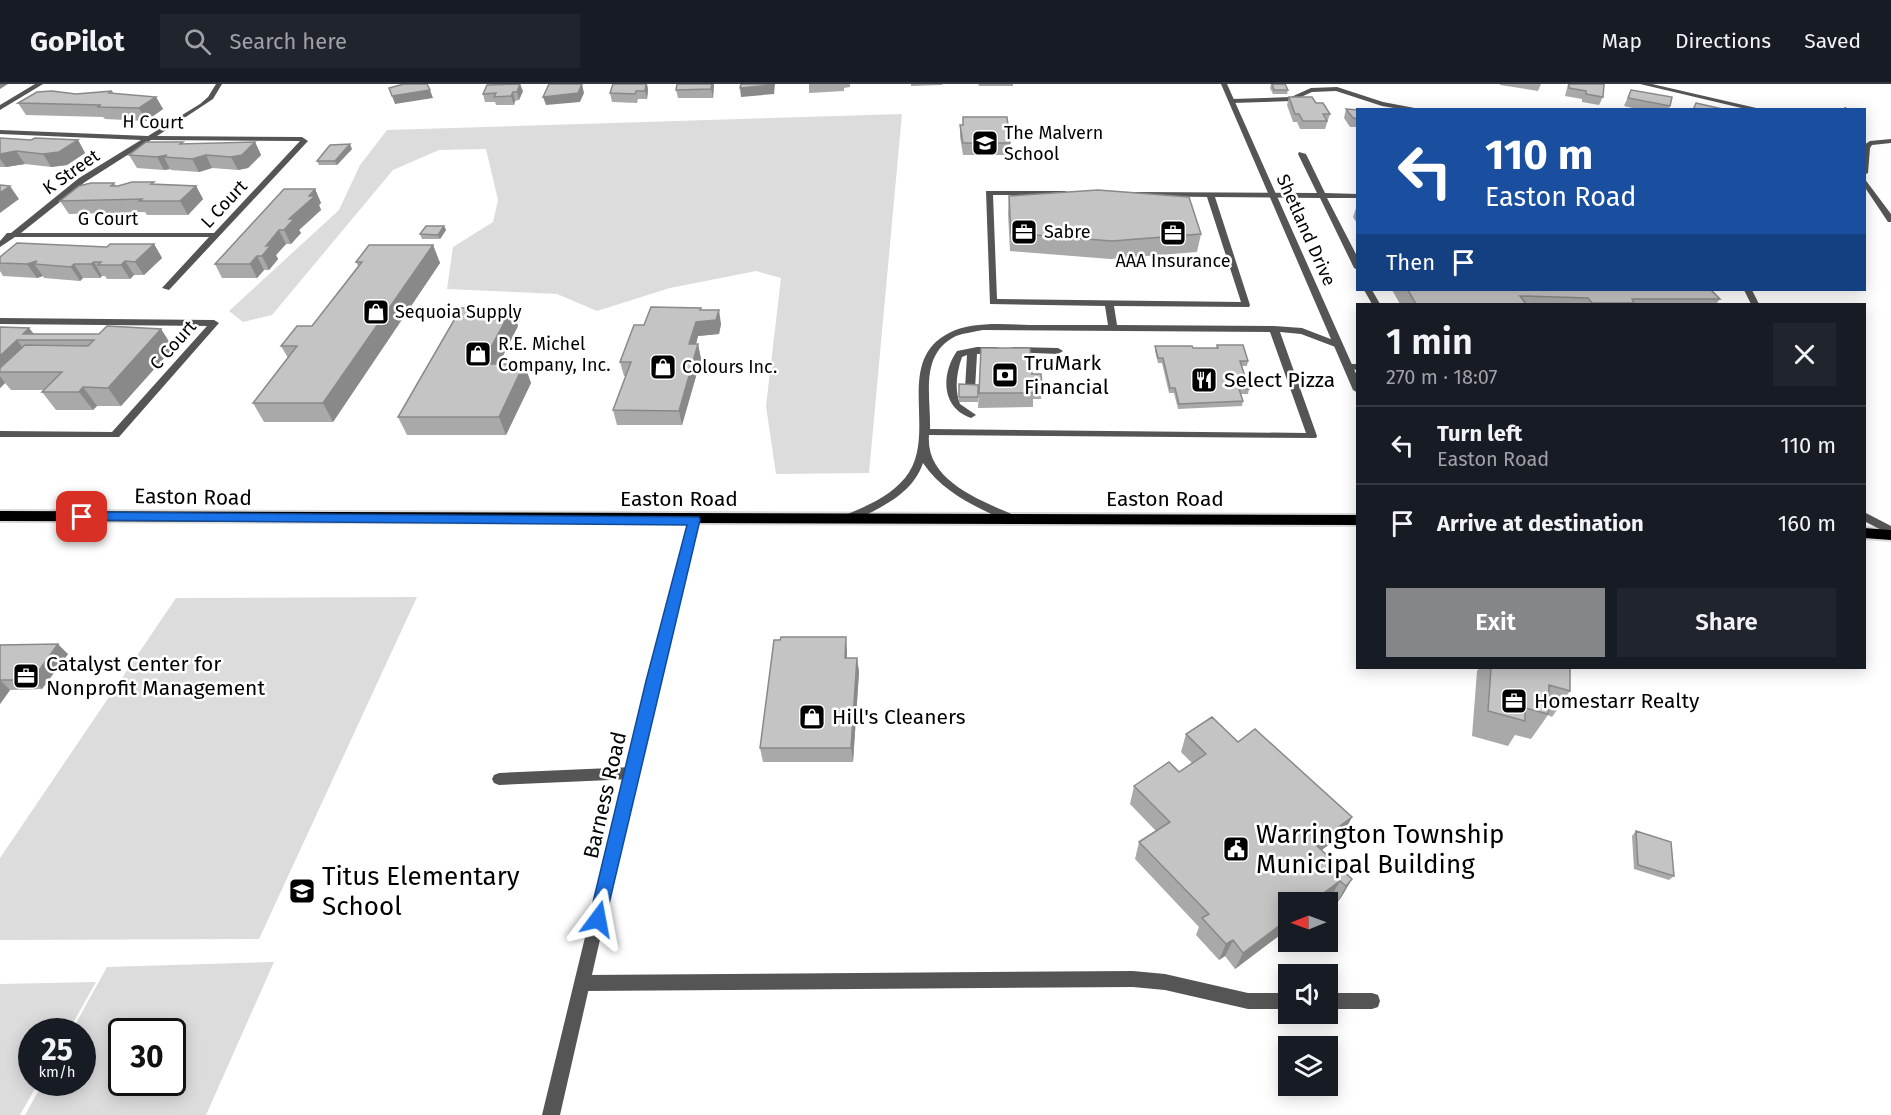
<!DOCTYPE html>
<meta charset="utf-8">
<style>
:root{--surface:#171b24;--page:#20242c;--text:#f1f3f6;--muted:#9ea1a6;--line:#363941;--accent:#858687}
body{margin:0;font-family:"Fira Sans",sans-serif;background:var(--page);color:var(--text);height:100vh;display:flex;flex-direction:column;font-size:22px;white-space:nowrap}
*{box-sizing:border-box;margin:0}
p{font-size:20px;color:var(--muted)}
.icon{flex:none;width:33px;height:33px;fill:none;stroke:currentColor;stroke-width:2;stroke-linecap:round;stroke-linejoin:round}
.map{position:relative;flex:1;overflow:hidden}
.details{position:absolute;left:1356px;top:219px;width:510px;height:366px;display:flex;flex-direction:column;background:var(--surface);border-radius:0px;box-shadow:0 3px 15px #0003}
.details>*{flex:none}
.top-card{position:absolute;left:1356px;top:24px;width:510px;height:183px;border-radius:0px;box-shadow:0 3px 15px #0003;background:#1a4fa0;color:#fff;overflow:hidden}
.needle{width:39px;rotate:269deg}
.fabs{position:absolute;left:1278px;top:808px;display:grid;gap:12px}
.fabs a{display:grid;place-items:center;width:60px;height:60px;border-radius:0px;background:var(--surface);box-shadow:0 3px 15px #0003;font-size:30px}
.speed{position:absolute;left:18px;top:934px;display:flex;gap:12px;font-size:30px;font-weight:700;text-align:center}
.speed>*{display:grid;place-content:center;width:78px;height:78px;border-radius:50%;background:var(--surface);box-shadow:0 3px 15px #0003;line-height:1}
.speed small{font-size:15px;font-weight:400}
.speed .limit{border:3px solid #111;border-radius:9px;background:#fff;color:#111}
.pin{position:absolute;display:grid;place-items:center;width:51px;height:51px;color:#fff;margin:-26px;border-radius:12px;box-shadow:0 3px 9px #0006}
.me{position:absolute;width:66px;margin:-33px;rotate:13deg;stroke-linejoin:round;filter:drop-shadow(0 0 4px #0008)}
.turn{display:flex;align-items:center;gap:21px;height:126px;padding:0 30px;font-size:27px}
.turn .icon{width:78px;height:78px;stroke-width:2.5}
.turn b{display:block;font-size:42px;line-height:51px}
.then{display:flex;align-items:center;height:57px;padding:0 30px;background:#0003;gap:12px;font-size:22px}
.round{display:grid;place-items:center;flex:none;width:63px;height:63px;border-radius:0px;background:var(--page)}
.summary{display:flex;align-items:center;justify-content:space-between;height:102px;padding:0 30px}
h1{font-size:36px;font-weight:600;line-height:45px}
.cta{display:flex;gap:12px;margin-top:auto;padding:12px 30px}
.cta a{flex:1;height:69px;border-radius:0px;background:var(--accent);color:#fff;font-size:24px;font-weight:600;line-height:69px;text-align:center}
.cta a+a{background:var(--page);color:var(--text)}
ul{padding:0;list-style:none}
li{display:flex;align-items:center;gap:18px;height:78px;padding:0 30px;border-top:2px solid var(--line)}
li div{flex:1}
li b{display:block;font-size:22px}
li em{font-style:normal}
header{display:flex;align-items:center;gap:36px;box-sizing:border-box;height:84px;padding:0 30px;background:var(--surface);border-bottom:2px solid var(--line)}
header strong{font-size:28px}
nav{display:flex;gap:33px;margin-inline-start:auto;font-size:21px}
.search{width:420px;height:54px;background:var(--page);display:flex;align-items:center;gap:15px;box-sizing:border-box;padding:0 21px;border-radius:0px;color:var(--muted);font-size:22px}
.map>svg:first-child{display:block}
.green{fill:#dcdcdc;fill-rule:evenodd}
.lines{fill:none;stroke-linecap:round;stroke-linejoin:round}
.trunk-casing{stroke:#dbdbdb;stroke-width:4}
.service{fill:#555;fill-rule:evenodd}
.minor{fill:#555;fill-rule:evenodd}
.trunk{fill:#000;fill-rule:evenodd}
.wall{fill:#a9a9a9}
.shaded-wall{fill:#898989}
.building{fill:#c4c4c4;stroke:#898989;stroke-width:1.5}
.route{fill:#1a73e8;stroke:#114b97;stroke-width:1.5}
.labels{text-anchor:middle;stroke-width:5;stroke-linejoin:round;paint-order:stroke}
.far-street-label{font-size:18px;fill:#000;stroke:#fff}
.far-poi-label{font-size:18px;fill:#000;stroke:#fff;text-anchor:start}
.poi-label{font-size:21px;fill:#000;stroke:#fff;text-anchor:start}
.street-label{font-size:21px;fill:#000;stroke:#fff}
.near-poi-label{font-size:26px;fill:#000;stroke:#fff;text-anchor:start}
</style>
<header>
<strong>GoPilot</strong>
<div class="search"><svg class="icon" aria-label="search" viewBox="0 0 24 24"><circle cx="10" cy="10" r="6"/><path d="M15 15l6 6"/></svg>Search here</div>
<nav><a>Map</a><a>Directions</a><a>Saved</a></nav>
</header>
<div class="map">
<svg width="1891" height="1031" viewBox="0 0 1891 1031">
<rect width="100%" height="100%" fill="#fff"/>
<!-- green -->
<path class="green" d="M902,30L869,389L776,390L766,322L781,194L756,187L670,204L597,227L557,210L447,205L453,163L493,138L498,116L486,65L439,66L393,86L272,231L243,238L229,227L339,126L360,81L387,46Z
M417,513L259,855L0,856V774L176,514Z
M274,878L206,1031H25L43,999H82V948H71L107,883ZM122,948H172V999H122Z
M96,898L68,948H32V999H38L20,1031H0V900Z"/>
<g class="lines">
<defs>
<path id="trunk" d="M0,427L1358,431V441L0,437Z
M1864,444L1891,446V456L1864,454Z"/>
</defs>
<!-- trunk casing -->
<use href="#trunk" class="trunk-casing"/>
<!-- service -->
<path class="service" d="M1337,3L1383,18L1420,25L1406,26L1382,22L1336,7L1312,8L1292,17L1232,19L1229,17L1232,15L1291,13L1311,4Z
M1845,23L1847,24L1848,26H1842Z
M1299,68L1306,70L1325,109L1358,110V114H1327L1358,174V186L1354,184L1320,114L1215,113L1250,221L1249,223L1114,222L1117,241L1274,242L1302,244L1341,259L1343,261L1338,264L1301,250L1280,248L1317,352L1316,354L929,351C925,398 983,417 1018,433L1020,436L1018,439H1010C977,423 944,410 923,379C912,411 880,424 851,438H843L841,435L843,432C865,423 889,413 905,394C940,352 892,278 949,249C971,237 1005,240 1030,241C1056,241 1082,241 1108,241L1105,222L990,220L986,107H1065L1069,109L1065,111H993L997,215L1241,218L1207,113L1134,112L1130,110L1134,108L1317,109L1298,70ZM983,246L1270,248L1306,349L930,345C931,312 919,270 956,252C964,249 974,248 983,246Z
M1364,206H1372L1380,220H1372Z
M1744,206H1752L1759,220H1751Z
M977,263H997L1002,266L997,269L977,270L975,305L970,308L965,305L967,271L962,273C957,287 954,305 960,320L976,331L971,334C941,324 941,290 957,267Z
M1014,263L1058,264L1063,267L1058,270L1011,268V264Z
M1348,280H1358V286L1345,285V281Z
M1864,428L1891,442V451L1864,437Z
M633,683L638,685L640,689L638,693L633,695L499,701L494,699L492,695L494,691L499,689Z
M1133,887L1165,890L1248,909H1288V925H1248L1165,906L1133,903L583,907L577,905L575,899L577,893L583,891Z
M1328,909H1372L1378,911L1380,917L1378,923L1372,925H1328Z"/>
<!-- minor -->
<path class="minor" d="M35,0H43L0,26V21Z
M216,0H222L213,15L157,52L302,53L308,57L169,206L162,204L209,153H15L0,163V157L7,149H11L79,94L141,56L0,50V46L148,52L200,20L208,13ZM151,56L300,57L214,149H21L85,98Z
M1221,0H1227L1358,294V309L1353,306Z
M1640,0H1652L1765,26H1750Z
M1891,55V59L1872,61L1870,64L1868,89L1864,91V61L1870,57Z
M1864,94L1891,130V138H1888L1864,102Z
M0,234L214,236L219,239L119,353H0V347L112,348L207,242L0,240Z
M694,432L700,436L659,597L560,1031H542L647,597L688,436Z"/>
<!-- trunk -->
<use href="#trunk" class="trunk"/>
</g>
<!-- wall -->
<path class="wall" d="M613,0H647L648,6L647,15H638L637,19L612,18L610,9Z
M677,0H714L713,14H678L676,6Z
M809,0H850V3L844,4V7L809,9Z
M911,0H942V1L911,2Z
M978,0H1013V2H979Z
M1271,0L1288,6L1287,10H1273L1270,4Z
M1500,0H1541L1538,7L1500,1Z
M1568,0H1601L1603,13L1599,21L1582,18V15L1565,12Z
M1631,6L1670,22L1668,26H1641L1624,22Z
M112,7L114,10L156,13L163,25L146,37L105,35L103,33L26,31L18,19L76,10Z
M523,7L519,16L515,17L514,21H496L495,18H485L483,10Z
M1289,13L1316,19L1330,30L1325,45H1300L1297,38H1293L1287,21Z
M1346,25L1358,26V43H1350L1344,34Z
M960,41L1010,59L1009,71H963L960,53Z
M0,54L31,56H78L85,69L67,81L51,83L25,80L6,83H0Z
M255,58L261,71L248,84L238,86L212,84L199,88L171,86L170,85L164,86L137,84L129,71L184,60Z
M352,65L337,81H319L317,77Z
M114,99L116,102L155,100L196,102L203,115L188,131H147L145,128L69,130L60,117Z
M315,105L321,119L319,121L321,126L299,146L301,149L291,160H286L276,171L278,175L269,186H264L257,194H222L215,180Z
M1009,112L1201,150L1197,168L1110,175L1010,167L1008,129Z
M1358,118V141L1353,133Z
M444,142L446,146L440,155H422L420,150Z
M154,160L162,174L144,191H134L130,195H107L105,192H102L100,194H83L80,197L44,194L43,192L37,194L3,192L0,187V173L107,163Z
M433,161L440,179L333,338H264L253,319L288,274L281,262L312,242L358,182L356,178Z
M1392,206H1712L1720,215L1716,220H1400Z
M512,224L518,242L499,280H524L531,299L506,351H407L398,333Z
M701,226L721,240L719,250L698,252L696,260H698L701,275L682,341H617L613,326L626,292H624L620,278L644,241Z
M0,243L29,244L34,250H99L161,245L173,264L121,322H97L93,326H56L42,308L44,306H11L5,299L0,304Z
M1217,261L1248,277L1247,282H1242L1249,305L1248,310H1241L1243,317L1242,322L1178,325L1174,309H1169L1162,279H1158L1155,267V262L1193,264H1216Z
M981,264L1032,290L1042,301L1041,315H1033V323L978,324Z
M959,300L978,301V318H959Z
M0,561L68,570L42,605L10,606L0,620Z
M847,567V574H857L859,588L853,678H763L760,664Z
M1479,584H1570V607L1552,633L1548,631L1531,655L1515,651L1508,662L1472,652L1477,587Z
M1186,650L1238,658L1352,733L1343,750L1322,766L1352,795L1342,812L1337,819L1330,814L1323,819H1288V845L1235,885L1225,872L1219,876L1196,851L1199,843L1135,775L1139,758L1156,747L1130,720L1134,702L1179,688L1192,679L1181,668Z
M1636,747L1674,792L1669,796L1634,785L1632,752Z"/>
<!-- shaded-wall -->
<path class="shaded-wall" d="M0,0H8L0,5Z
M520,0L523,7L519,16L517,8Z
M582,0L584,9L580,18L546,21L543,13Z
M646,0H647L648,6L647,15L645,7Z
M712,0H714L713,14L711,5Z
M775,0L774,10L741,13L740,4Z
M430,6L433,14L395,20L392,12Z
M513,8L515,17L514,21L511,12Z
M156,13L163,25L146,37L139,24Z
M78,56L85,69L67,81L51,83L43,70Z
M255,58L261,71L248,84L238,86L231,73Z
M350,60L352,65L337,81L335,77Z
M16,67L25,80L6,83L0,75V70Z
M167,71L164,73L170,85L164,86L157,73Z
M206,71L212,84L199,88L192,75Z
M10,102L19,115L0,129V109Z
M196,102L203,115L188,131L180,117Z
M315,105L321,119L319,121L321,126L299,146L301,149L291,160L284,146L289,135Z
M444,142L446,146L440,155L438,151Z
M279,146L286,160L276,171L278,175L269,186L262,172L266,162Z
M154,160L162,174L144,191L135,178Z
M433,161L440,179L333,338L323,319Z
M257,172L264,186L257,194L250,180Z
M37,177L34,180L43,192L37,194L27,180Z
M125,177L134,191L130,195L121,181Z
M94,178L102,192L100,194L91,180Z
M74,180L83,194L80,197L71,183Z
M512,224L518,242L489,299L482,280Z
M701,224L703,237L719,226L721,240L719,250L698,252L692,275L689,260Z
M29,244L38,256L23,250Z
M161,245L173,264L121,322L108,304Z
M17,256L31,275L0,288V272Z
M698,260L701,275L682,341L679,327Z
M524,280L531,299L506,351L499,333Z
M0,292L5,299L0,304Z
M83,303L97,322L93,326L79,308Z
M846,553L847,567L846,588L845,574Z
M58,560L68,570L42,605L32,596Z
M857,574L859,588L853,678L851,664Z
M0,596L10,606L0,620Z
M1352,733L1343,750L1307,777L1315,760Z
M1352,795L1342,812L1337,819L1346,802Z
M1340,797L1330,814L1323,819H1310Z
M1288,835V845L1235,885L1243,869Z
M1233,856L1225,872L1219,876L1226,860Z"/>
<!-- building -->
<path class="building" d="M404,0H427L430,6L392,12L389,4Z
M520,0L517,8H513L511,12L494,13L496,9L483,10L487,1Z
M549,0H582L578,9L543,13Z
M613,0H646L645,7H636L635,10L610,9Z
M677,0H712L711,5L676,6Z
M741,0H774L773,1L740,4Z
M1272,0H1285L1288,6H1274Z
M1569,0H1604L1603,13L1586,10V7L1569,4Z
M1631,6L1672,13L1670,22L1628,14Z
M52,7L76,10L112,7L109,9L156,13L139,24L97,23L101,21L18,19L37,8Z
M1289,13H1312L1316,19H1323L1330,30H1323L1327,37H1303L1299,30H1295Z
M1696,19L1727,26H1693Z
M1346,25L1358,26V35L1353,34Z
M963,33H1007L1010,59H963L960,41H963Z
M0,54L31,56L35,54L78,56L59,68L43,70L16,67L0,70Z
M146,58H183L180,60L255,58L242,71L231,73L206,71L192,75L164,73L167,71L157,73L129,71Z
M350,60L335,77H317L330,61Z
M132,98H154L151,100L196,102L180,117H139L142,115L60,117L79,102L91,99H114L111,102H118Z
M0,101L10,102L0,109Z
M284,105H315L309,112H315L289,135H294L284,146H279L266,162L271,161L262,172H257L250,180H215Z
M1098,106L1189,113L1201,150L1112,157L1011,149L1009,112Z
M426,142H444L438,151L420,150Z
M17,159L107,163L110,160H154L135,178L125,177L121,181H98L101,178H94L91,180H74L71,183L34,180L37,177L27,180L0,179V173Z
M369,161H433L323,319H253L297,262H281L297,242H312L362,178H356Z
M1408,206H1711L1720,215H1632L1634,219H1592L1588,214L1520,212L1526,220H1416Z
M651,223L701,224L700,226H719L716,236L696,238L689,260H698L679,327L613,326L631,278H620L634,241H644Z
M461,224H512L482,280H524L499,333H398Z
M107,242L161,245L108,304L83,303L79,308H42L62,288H0V284L25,261L88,262L94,256H17L0,272V243L29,244L23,250H99Z
M1217,261H1243L1248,277H1240L1249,305H1239L1243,317L1179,320L1175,304H1170L1163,274H1158L1155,262H1192L1193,264H1218Z
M981,264H1030L1032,290H1041L1042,301L1033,300L1034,309H979Z
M959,300L978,301V313H959Z
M781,553H846L845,574H857L851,664H760L774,556H780Z
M58,560L32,596H0V561Z
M1491,584H1570V607L1549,601L1548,630L1525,624V637L1488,627Z
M1212,633L1238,658L1255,645L1352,733L1315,760L1352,795L1346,802L1340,797L1310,819H1288V835L1243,869L1233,856L1226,860L1202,834L1209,830L1139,758L1170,738L1134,702L1169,678L1179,688L1206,670L1186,650Z
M1636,747L1671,758L1674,792L1638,781Z"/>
<!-- route -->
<path class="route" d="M82,428L699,433L700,436L604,841L598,843L592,841L589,835L646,597L687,441L77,436V430Z"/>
<!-- icons -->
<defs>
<symbol id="school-square" viewBox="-11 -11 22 22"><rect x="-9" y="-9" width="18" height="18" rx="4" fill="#000" stroke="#fff"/><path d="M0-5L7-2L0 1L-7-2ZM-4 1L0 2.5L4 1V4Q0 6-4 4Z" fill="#fff"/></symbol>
<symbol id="office-square" viewBox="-11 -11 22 22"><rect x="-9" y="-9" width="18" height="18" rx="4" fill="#000" stroke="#fff"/><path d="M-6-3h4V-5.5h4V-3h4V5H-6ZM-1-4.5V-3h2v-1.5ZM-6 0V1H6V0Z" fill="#fff"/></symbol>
<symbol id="shop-square" viewBox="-11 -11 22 22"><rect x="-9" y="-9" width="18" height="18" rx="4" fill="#000" stroke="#fff"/><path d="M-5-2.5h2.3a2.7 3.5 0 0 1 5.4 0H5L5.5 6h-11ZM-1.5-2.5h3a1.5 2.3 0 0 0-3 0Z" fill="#fff"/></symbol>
<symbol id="bank-square" viewBox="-11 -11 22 22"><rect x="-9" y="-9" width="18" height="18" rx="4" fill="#000" stroke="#fff"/><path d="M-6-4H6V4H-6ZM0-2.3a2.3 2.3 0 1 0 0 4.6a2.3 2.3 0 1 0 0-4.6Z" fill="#fff"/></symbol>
<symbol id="restaurant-square" viewBox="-11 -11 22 22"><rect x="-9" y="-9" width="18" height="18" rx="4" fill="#000" stroke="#fff"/><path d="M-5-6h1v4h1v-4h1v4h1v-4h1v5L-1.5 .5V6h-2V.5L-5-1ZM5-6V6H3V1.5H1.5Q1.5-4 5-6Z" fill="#fff"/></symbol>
<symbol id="civic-square" viewBox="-11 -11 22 22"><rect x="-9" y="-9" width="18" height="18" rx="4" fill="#000" stroke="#fff"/><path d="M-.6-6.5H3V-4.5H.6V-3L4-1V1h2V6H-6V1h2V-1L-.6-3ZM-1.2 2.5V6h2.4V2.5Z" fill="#fff"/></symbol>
</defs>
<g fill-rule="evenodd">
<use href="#school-square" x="970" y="44" width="30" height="30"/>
<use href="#office-square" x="1009" y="133" width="30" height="30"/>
<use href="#office-square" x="1158" y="134" width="30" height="30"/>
<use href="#shop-square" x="361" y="213" width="30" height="30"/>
<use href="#shop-square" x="463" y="255" width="30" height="30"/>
<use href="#shop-square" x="648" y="268" width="30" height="30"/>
<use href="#bank-square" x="990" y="276" width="30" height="30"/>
<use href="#restaurant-square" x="1189" y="281" width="30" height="30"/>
<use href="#office-square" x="11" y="577" width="30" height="30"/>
<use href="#office-square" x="1499" y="602" width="30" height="30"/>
<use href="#shop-square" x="797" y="618" width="30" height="30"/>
<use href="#civic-square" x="1221" y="750" width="30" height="30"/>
<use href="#school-square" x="287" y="792" width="30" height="30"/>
</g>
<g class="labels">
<!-- far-street labels -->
<g class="far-street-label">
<text transform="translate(153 38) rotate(1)" y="6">H Court</text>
<text transform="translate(71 88) rotate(-35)" y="6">K Street</text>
<text transform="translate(224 120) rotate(-47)" y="6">L Court</text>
<text x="108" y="141">G Court</text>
<text transform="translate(1306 146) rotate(66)" y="6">Shetland Drive</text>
<text transform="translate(173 261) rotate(-48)" y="6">C Court</text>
</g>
<!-- far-poi labels -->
<g class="far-poi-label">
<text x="1004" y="55">The Malvern<tspan x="1004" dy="21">School</tspan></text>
<text x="1044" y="154">Sabre</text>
<text x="1173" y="183" text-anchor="middle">AAA Insurance</text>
<text x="395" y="234">Sequoia Supply</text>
<text x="498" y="266">R.E. Michel<tspan x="498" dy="21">Company, Inc.</tspan></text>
<text x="682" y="289">Colours Inc.</text>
</g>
<!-- poi labels -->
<g class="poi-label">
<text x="1024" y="286">TruMark<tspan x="1024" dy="24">Financial</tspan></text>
<text x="1224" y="303">Select Pizza</text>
<text x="46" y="587">Catalyst Center for<tspan x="46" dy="24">Nonprofit Management</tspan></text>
<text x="1534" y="624">Homestarr Realty</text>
<text x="832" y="640">Hill's Cleaners</text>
</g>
<!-- street labels -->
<g class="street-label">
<text transform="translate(193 413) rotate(1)" y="7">Easton Road</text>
<text x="679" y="422">Easton Road</text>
<text x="1165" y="422">Easton Road</text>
<text transform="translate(605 711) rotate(-77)" y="7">Barness Road</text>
</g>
<!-- near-poi labels -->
<g class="near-poi-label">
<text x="1256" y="759">Warrington Township<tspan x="1256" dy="30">Municipal Building</tspan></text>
<text x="322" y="801">Titus Elementary<tspan x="322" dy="30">School</tspan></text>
</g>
</g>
</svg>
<div class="fabs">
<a><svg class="needle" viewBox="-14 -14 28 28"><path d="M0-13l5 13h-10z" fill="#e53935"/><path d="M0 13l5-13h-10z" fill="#9ea1a6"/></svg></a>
<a><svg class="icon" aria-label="sound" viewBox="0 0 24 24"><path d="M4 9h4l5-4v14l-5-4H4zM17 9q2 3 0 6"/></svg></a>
<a><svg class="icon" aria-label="layers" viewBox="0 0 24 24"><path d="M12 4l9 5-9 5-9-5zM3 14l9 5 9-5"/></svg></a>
</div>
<div class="speed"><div>25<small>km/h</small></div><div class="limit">30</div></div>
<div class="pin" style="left:82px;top:433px;background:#d93025"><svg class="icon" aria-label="arrive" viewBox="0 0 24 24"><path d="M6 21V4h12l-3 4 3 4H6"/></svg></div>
<svg class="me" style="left:598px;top:835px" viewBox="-20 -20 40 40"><path d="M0-17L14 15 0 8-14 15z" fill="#1a73e8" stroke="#fff" stroke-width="4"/></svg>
<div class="top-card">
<div class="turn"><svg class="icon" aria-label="left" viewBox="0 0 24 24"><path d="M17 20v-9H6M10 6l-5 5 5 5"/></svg><div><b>110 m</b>Easton Road</div></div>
<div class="then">Then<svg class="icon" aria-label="arrive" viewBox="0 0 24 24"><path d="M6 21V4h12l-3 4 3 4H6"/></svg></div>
</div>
<section class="details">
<div class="summary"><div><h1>1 min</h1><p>270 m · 18:07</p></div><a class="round"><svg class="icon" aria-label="close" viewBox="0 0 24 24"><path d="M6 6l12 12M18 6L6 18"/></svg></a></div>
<ul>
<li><svg class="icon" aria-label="left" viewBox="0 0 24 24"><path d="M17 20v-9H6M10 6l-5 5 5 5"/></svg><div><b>Turn left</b><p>Easton Road</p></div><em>110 m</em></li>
<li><svg class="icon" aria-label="arrive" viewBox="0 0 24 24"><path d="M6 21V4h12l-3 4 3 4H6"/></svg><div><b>Arrive at destination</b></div><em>160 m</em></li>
</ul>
<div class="cta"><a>Exit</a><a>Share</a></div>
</section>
</div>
